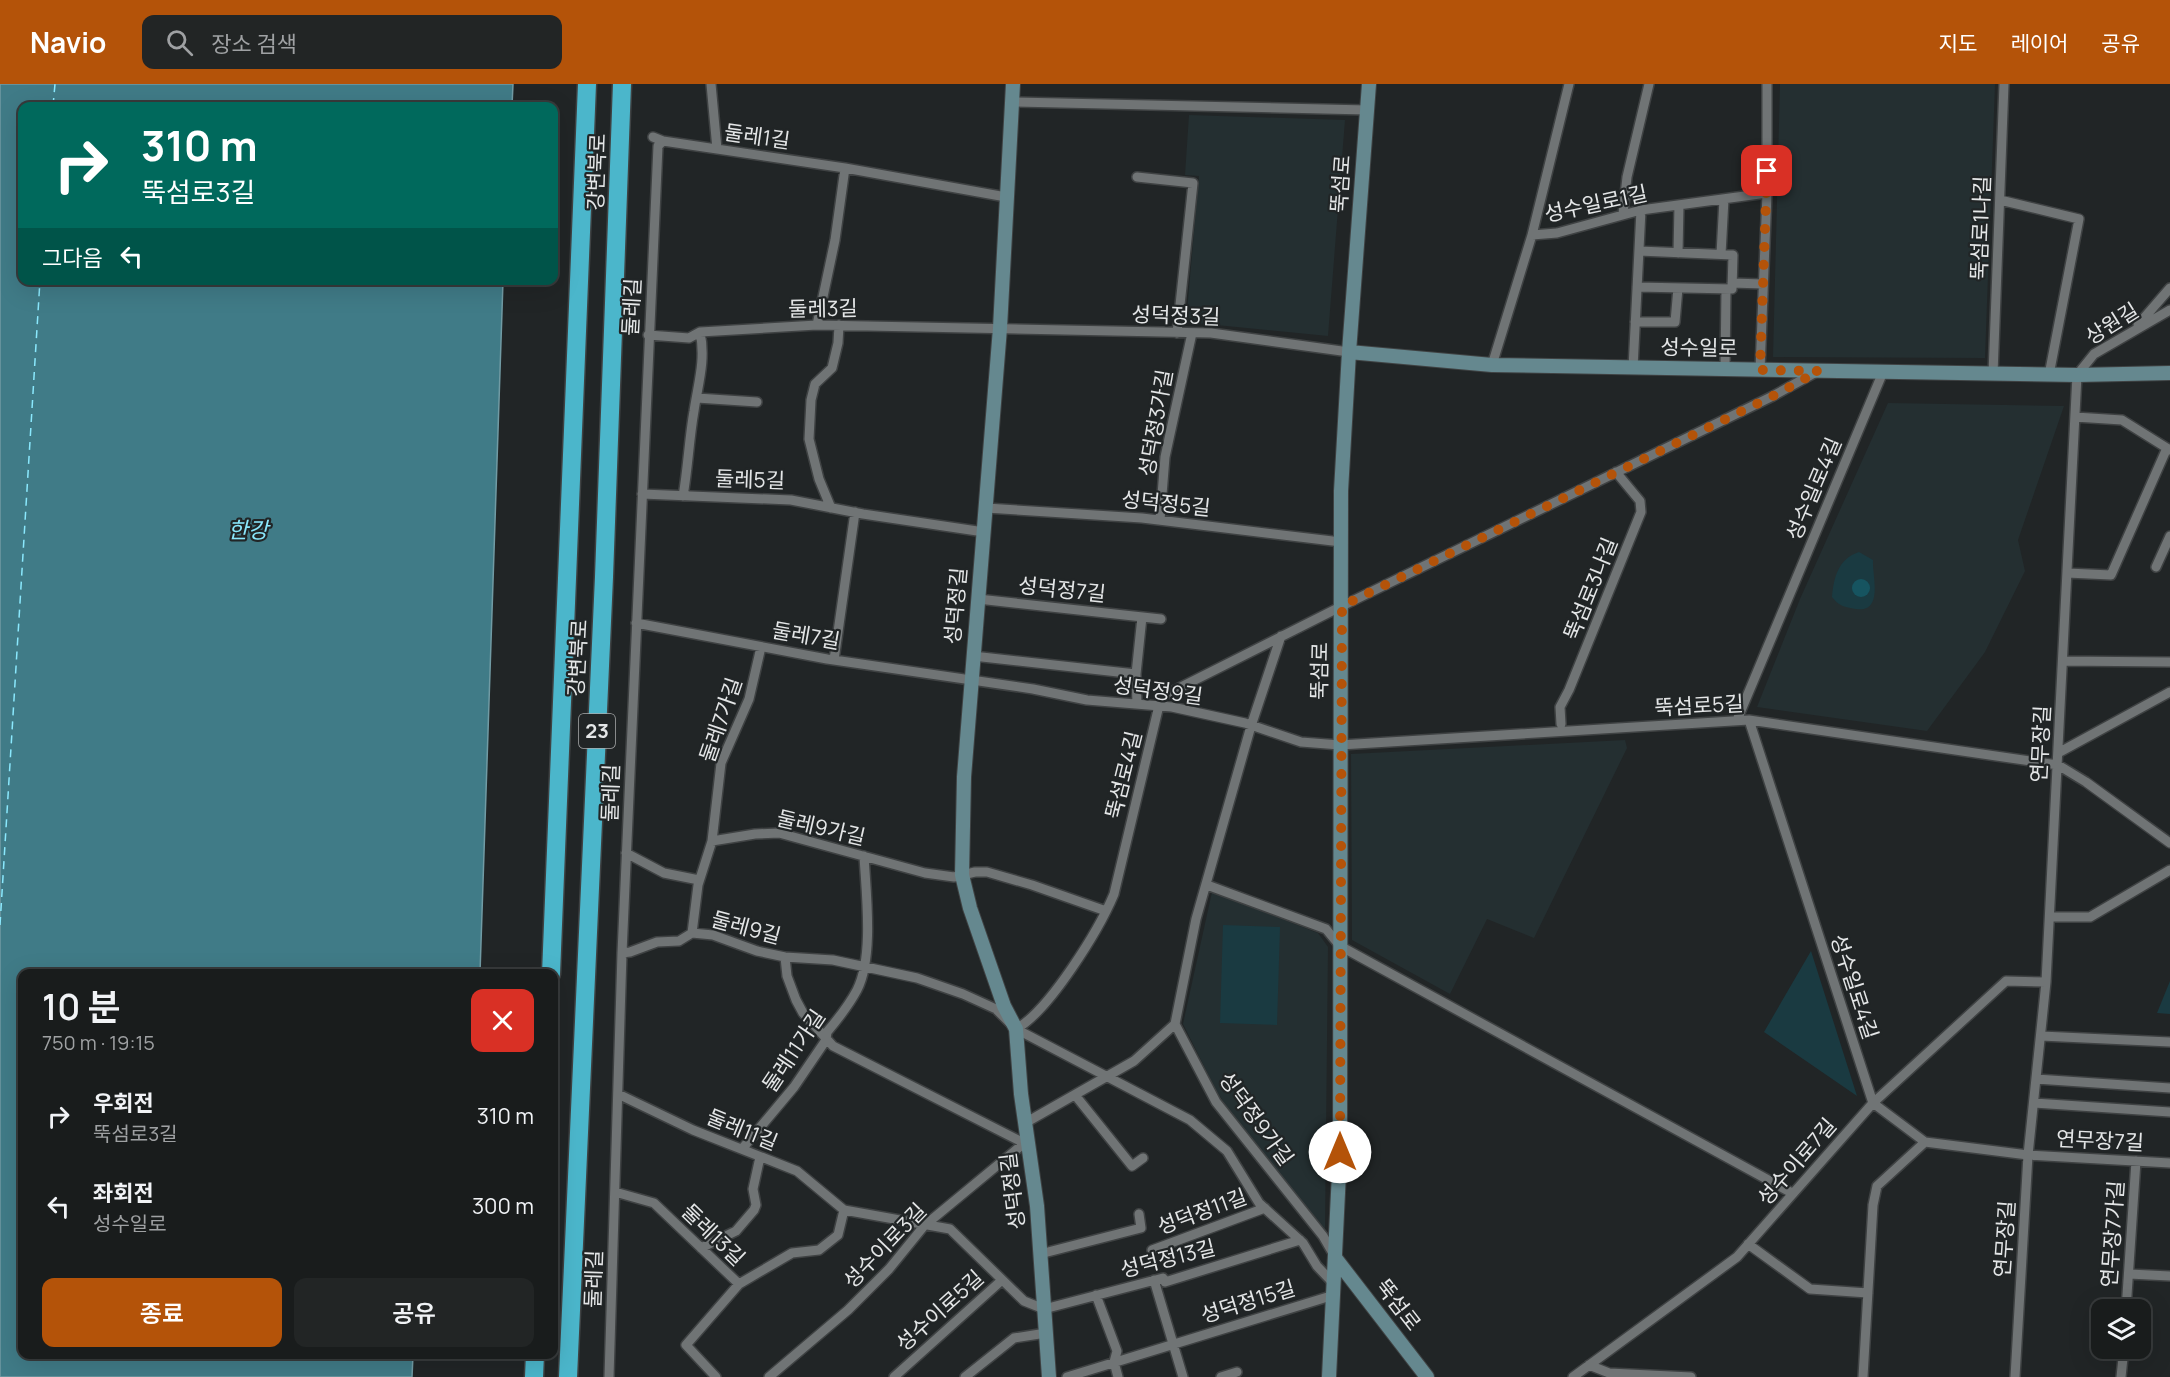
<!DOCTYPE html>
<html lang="ko">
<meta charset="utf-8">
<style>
:root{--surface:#191c1c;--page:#222525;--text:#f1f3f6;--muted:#9fa1a3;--line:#373a3b;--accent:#b45309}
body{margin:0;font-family:Manrope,"Noto Sans KR",sans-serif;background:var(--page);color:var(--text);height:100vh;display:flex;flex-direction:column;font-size:22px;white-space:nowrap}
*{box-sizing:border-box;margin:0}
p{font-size:20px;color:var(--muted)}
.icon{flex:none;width:33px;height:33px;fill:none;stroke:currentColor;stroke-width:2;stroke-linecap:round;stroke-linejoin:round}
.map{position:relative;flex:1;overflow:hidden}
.panel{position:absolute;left:18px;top:885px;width:540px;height:390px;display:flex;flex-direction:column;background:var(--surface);border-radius:12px;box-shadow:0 6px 24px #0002,0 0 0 2px var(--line)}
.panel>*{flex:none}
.guide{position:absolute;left:18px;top:18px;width:540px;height:183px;border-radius:12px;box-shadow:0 6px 24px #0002,0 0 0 2px var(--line);background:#00695c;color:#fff;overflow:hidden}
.buttons{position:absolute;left:2091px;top:1215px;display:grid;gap:12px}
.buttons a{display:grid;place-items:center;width:60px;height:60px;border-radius:12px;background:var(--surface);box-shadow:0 6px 24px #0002,0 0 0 2px var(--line);font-size:30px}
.pin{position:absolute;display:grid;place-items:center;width:51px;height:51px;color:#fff;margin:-26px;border-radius:12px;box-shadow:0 3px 9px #0006}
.me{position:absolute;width:66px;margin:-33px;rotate:0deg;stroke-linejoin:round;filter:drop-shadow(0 0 4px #0008)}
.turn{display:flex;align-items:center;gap:21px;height:126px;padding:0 24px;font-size:27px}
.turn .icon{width:78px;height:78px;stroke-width:2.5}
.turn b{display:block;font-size:42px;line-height:51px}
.then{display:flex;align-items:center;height:57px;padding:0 24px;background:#0003;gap:12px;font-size:22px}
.round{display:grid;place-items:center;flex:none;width:63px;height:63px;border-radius:12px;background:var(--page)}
.headline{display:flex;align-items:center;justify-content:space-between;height:102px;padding:0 24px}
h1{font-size:36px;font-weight:600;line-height:45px}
.primary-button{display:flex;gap:12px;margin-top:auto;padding:12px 24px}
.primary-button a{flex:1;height:69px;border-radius:12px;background:var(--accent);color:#fff;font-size:24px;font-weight:600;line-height:69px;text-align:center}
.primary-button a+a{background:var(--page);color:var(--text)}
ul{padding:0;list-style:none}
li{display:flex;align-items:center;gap:18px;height:90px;padding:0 24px}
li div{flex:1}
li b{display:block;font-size:22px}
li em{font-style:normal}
header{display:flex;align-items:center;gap:36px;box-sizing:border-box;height:84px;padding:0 30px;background:var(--accent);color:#fff}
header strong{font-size:28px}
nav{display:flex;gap:33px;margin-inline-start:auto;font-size:21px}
.search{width:420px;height:54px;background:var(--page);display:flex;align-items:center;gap:15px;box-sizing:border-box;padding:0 21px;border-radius:12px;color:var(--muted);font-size:22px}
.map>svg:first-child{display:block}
.built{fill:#242f31}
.green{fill:#1a3a41}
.forest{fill:#165460}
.water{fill:#407b87;stroke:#719ba4;stroke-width:1.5}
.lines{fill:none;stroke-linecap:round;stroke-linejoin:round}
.ferry{stroke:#8ae8fd;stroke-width:1.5;stroke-dasharray:8 6;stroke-linecap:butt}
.street-casing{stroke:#3f4243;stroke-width:12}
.secondary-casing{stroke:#3f4243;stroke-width:16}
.highway-casing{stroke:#3f4243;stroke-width:21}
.street{stroke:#707475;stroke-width:9}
.secondary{stroke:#65888f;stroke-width:14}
.highway{stroke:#4bb6cb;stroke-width:18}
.route{stroke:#b45309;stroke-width:10;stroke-dasharray:0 18}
.labels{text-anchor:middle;stroke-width:4.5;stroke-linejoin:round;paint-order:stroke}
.shield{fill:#212526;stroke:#aaacad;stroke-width:1.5}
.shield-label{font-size:20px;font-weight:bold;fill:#e4e6e7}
.street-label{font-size:21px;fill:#e4e6e7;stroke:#212526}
.water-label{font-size:22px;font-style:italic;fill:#8ae8fd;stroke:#212526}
</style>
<header>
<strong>Navio</strong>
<div class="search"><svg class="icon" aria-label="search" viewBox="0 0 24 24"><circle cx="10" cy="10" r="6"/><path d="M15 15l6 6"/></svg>장소 검색</div>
<nav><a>지도</a><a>레이어</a><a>공유</a></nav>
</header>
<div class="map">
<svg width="2170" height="1293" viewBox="0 0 2170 1293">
<rect width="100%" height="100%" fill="#212526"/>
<!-- built -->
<path class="built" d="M1780,0H1995L1985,274L1773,273Z
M1189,31L1345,36L1328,252L1186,238L1199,92L1185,91Z
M1888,319L2064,322L2018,456L2025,487L1985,568L1927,647L1757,623L1800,515Z
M1625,656L1627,664L1534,854L1487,835L1450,910L1352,856L1351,670Z
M1212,808L1318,849L1328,863L1325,1145L1239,1044L1215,1004L1183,940Z"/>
<!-- green -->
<path class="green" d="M1859,468L1873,476C1872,491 1884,529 1856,525C1844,523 1839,522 1832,513C1834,493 1838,475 1859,468Z
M1223,841L1280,843L1277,941L1220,939Z
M1811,867L1857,1012L1764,948Z
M2170,897V930L2157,929Z"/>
<!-- forest -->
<path class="forest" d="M1852 504a9 9 0 1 1 18 0a9 9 0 1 1-18 0Z"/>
<!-- water -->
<path class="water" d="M0,0H513L512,22H22V196L503,197L480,889L22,890V1270L413,1271L412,1293H0Z"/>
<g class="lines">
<!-- ferry -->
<path class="ferry" d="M53,22L55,0
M0,841L40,196"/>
<defs>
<path id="street" d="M711,0L717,65
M1012,18L1367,26
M653,53L663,57L845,84L1006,113
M1137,93L1193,99L1177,249
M2000,116L2079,135L2049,291
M1623,130L1627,93L1649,0
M1532,151L1569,0
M1678,169L1679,121
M1721,170L1724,115
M1732,199L1763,200
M1637,203L1732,205L1733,171L1639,167
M1635,238H1675L1678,204
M817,241L835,156L845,84
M2138,241L2170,204
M648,251L689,254L700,248L817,241L1211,249L1349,268
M1492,281L1532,151L1557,149L1641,126L1767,109
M1633,284L1641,126
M1725,285L1726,205
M1760,286L1767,109V0
M1993,290L2004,0
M697,314L757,318
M2075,333L2122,336L2170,366
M642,410L791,416L863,430L984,448
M683,412C688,384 689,355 694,327C698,300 706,276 700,248
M831,424L819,395L809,355L811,316L815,300L832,284L838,259L839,241
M986,424L1142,434L1341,458
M1160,436L1165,373L1192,249
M2156,483L2170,452
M2067,489L2111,491L2167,364
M978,515L1161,535
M636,539L827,575L1033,605L1087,616L1172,623L1245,639L1301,658L1340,661L1749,636L2058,681L2086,698L2170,759
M1281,552L1251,642L1196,835L1175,940L1216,1018L1323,1152L1334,1171
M973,572L1136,590
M834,576L855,428
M2063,577L2170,578
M1137,620L1136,590L1142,533
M1737,636L1883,288
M1749,636L1873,1019L1925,1058L2028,1071L2170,1079
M1561,640L1560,623L1569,606L1641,428L1640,417L1616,388
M2058,669L2170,608
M712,757L755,750L779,749L925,789L954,793L975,788H987L1032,801L1106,827
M626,769L664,789L699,796
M1207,801L1326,845L1340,862L1792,1109
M2050,833H2090L2170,786
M692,849L698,801L712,757L721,679L749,615L761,563
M622,869L630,868L657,858L679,857L692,849L713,851L757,867L785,873L833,876L917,894L963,910L996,925L1016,945L1190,1036L1227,1067L1259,1119L1303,1159L1317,1182L1335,1201
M785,873L787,892L796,916L803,929L833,962L1024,1059
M1016,945C1049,927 1099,846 1114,810L1161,613L1342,522L1773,312L1818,287
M2041,952L2170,958
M2036,995L2170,1004
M618,1010L693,1046L797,1087L844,1126L950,1145L1024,1217L1044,1225L1163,1194L1165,1198L1300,1156
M1075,1011L1132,1082L1143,1074
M2034,1019L2170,1028
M1025,1039L1134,977L1175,940
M742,1065L794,1003L826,956L827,948C838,935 849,921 857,906C874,873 866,809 864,772
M615,1108L654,1119L739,1200L686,1261L716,1293
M1748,1160L1810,1205L1868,1209
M701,1164L736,1147L754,1126L756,1121L753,1105L760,1073
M1152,1166L1265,1124
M1040,1170L1141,1144L1139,1130
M2129,1190L2170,1192
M1154,1196L1183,1293
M739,1200L792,1169L819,1166L838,1151L844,1126
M1096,1211L1117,1267L1114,1278L1118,1293
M2126,1226L2136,1077
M1589,1281L1609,1289L1691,1293
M609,1293L622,869L658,62L663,57
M769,1293L848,1226L889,1185L924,1142L1028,1056
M894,1293L1002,1196
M965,1293L1014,1254L1046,1249
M1067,1293L1334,1211
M1221,1293L1237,1288
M1573,1293L1737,1173L1873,1019L2006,897L2046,898
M1863,1293L1873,1121L1877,1102L1925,1058
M2015,1293L2028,1071L2046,898L2077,291L2094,270L2170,226
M2121,1293L2124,1264"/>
<path id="secondary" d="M1013,0L1000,244L964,693L962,791L970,824L1004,922L1016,945L1021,1010L1037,1122L1049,1293
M1349,268L1492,281L2077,291L2170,289
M1336,1175L1427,1293
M1329,1293L1340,1068L1341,407L1349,268L1369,0"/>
<path id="highway" d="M551,890L587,0
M534,1293L535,1270
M568,1293L604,493L622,0"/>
</defs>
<!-- street casing -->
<use href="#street" class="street-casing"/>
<!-- secondary casing -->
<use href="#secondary" class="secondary-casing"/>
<!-- highway casing -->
<use href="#highway" class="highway-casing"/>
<!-- street -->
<use href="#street" class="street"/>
<!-- secondary -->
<use href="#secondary" class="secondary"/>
<!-- highway -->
<use href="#highway" class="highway"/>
</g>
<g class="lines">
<!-- route -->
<path class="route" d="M1340,1068L1342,522L1773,312L1819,287L1760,286L1767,87"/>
</g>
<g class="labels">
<!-- shield labels -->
<rect class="shield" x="579" y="630" width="36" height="34" rx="4.5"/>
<g class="shield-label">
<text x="597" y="654">23</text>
</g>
<!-- street labels -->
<g class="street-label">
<text transform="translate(757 53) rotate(8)" y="7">둘레1길</text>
<text transform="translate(597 88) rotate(-88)" y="7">강변북로</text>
<text transform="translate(1341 100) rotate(-86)" y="7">뚝섬로</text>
<text transform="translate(1596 120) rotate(-12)" y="7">성수일로1길</text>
<text transform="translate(1981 144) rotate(-88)" y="7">뚝섬로1나길</text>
<text transform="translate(632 223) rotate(-87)" y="7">둘레길</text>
<text transform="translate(823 225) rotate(-1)" y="7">둘레3길</text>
<text transform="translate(1176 232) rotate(2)" y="7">성덕정3길</text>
<text transform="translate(2112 240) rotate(-32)" y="7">상원길</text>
<text transform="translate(1699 264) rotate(1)" y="7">성수일로</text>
<text transform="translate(1156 339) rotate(-80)" y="7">성덕정3가길</text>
<text transform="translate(750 396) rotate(2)" y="7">둘레5길</text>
<text transform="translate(1814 405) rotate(-67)" y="7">성수일로4길</text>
<text transform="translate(1166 420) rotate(6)" y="7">성덕정5길</text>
<text transform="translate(1591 505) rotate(-68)" y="7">뚝섬로3나길</text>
<text transform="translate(1062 506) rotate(6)" y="7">성덕정7길</text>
<text transform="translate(956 522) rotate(-85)" y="7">성덕정길</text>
<text transform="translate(806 552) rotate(10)" y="7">둘레7길</text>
<text transform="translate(578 574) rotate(-87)" y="7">강변북로</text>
<text transform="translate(1320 587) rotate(-89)" y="7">뚝섬로</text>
<text transform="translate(1158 607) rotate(8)" y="7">성덕정9길</text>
<text transform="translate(1699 622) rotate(-3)" y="7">뚝섬로5길</text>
<text transform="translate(721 636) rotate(-71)" y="7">둘레7가길</text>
<text transform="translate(2041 660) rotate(-87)" y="7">연무장길</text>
<text transform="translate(1124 691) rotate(-76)" y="7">뚝섬로4길</text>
<text transform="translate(611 709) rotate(-88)" y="7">둘레길</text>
<text transform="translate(821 744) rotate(13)" y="7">둘레9가길</text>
<text transform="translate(746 844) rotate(15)" y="7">둘레9길</text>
<text transform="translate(1854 903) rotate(72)" y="7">성수일로4길</text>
<text transform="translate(794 967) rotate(-56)" y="7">둘레11가길</text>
<text transform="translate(1256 1035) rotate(54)" y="7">성덕정9가길</text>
<text transform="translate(742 1046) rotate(22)" y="7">둘레11길</text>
<text transform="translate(2100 1057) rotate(3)" y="7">연무장7길</text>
<text transform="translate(1797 1078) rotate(-49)" y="7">성수이로7길</text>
<text transform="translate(1013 1107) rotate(-97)" y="7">성덕정길</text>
<text transform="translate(1202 1128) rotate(-20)" y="7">성덕정11길</text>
<text transform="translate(2113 1150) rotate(-86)" y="7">연무장7가길</text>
<text transform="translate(713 1151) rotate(44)" y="7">둘레13길</text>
<text transform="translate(2005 1155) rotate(-86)" y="7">연무장길</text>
<text transform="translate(885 1162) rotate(-46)" y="7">성수이로3길</text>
<text transform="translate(1168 1175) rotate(-14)" y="7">성덕정13길</text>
<text transform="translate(594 1195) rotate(-88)" y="7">둘레길</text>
<text transform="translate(1248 1218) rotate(-17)" y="7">성덕정15길</text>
<text transform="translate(1398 1221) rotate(52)" y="7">뚝섬로</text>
<text transform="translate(940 1227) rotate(-42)" y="7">성수이로5길</text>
</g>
<!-- water labels -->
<g class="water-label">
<text x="248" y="454">한강</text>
</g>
</g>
</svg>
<div class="buttons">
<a><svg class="icon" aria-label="layers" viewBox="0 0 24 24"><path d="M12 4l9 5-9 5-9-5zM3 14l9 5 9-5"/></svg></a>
</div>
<div class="pin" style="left:1767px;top:87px;background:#d93025"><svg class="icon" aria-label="arrive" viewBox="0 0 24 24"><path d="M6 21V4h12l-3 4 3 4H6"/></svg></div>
<svg class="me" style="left:1340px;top:1068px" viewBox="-20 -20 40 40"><circle r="19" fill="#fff"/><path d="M0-13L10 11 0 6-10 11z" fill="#b45309"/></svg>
<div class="guide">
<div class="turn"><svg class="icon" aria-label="right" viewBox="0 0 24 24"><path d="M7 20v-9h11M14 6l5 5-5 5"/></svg><div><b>310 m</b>뚝섬로3길</div></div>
<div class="then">그다음<svg class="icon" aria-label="left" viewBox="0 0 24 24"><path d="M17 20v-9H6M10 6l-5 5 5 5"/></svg></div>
</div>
<section class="panel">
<div class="headline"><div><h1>10 분</h1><p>750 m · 19:15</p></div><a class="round" style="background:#d93025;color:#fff"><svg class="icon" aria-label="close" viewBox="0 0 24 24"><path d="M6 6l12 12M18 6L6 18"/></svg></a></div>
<ul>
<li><svg class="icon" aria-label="right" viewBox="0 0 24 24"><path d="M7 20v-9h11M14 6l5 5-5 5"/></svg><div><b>우회전</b><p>뚝섬로3길</p></div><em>310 m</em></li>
<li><svg class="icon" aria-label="left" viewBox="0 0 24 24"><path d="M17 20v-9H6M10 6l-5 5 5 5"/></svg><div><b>좌회전</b><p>성수일로</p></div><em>300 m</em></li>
</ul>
<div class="primary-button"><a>종료</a><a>공유</a></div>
</section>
</div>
